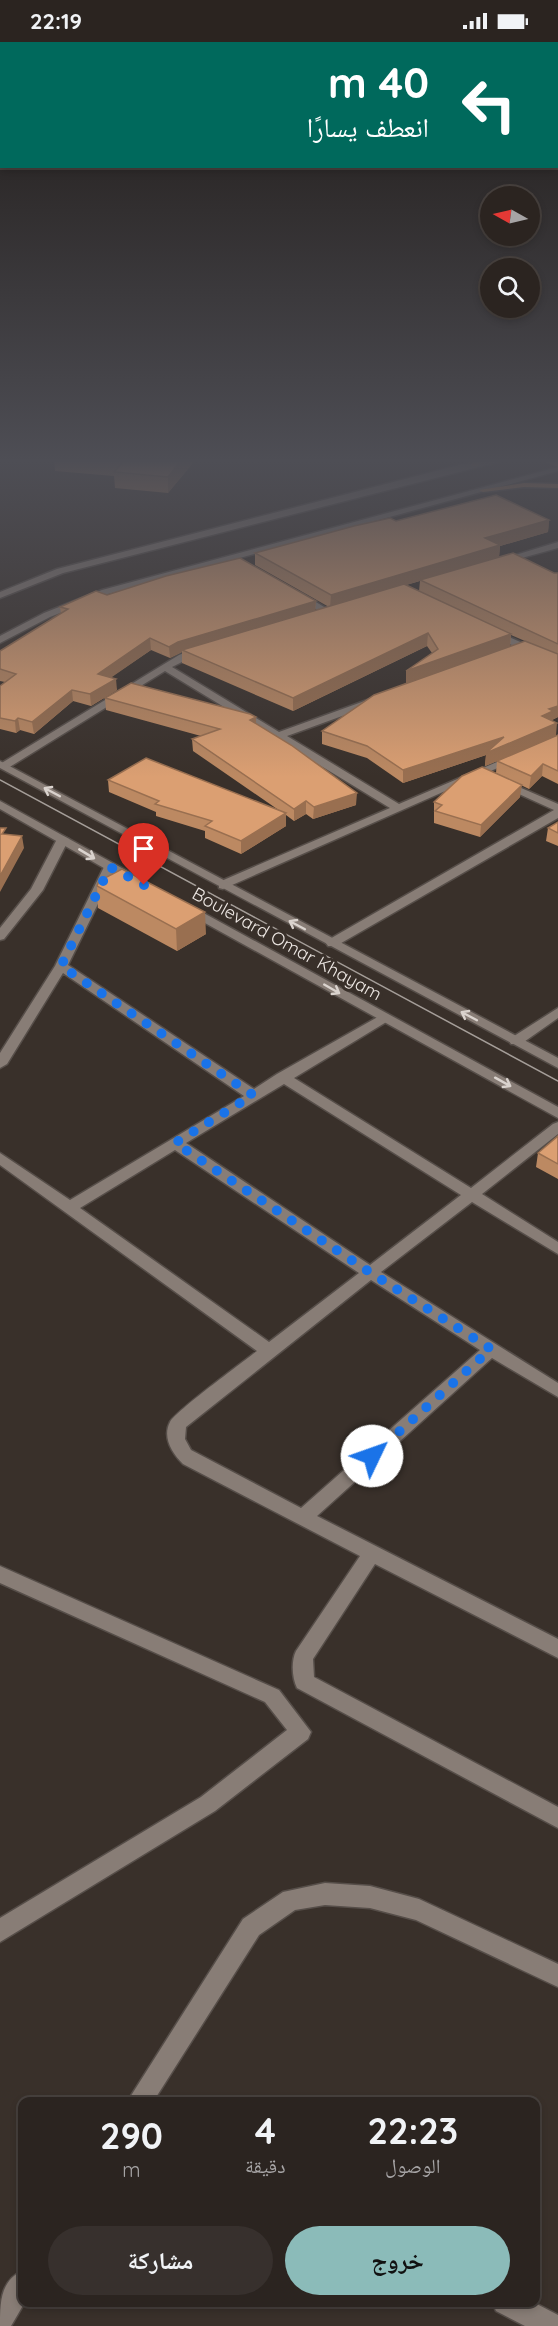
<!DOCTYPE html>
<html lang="ar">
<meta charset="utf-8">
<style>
:root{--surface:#2b2420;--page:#37302d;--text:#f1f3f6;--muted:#a6a4a5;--line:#47413e;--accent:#8bbbb9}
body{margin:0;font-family:Quicksand,"Noto Naskh Arabic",sans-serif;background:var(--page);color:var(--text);direction:rtl;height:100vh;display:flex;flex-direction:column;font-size:22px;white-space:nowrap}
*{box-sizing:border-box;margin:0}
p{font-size:20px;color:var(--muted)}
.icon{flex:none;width:33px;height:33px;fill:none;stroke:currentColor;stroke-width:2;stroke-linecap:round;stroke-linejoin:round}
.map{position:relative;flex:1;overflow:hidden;direction:ltr}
.details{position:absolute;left:18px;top:2055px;width:522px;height:210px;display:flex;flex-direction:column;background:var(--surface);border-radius:12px;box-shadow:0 3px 9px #0003,0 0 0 2px var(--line);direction:rtl}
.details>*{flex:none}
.banner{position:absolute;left:0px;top:0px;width:558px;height:126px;box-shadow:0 3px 9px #0003,0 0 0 2px var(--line);direction:rtl;background:#00695c;color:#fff;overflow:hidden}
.needle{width:39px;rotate:278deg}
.buttons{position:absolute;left:480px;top:144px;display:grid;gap:12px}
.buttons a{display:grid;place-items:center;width:60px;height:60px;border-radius:50%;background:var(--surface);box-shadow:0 3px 9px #0003,0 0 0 2px var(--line);font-size:30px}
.pin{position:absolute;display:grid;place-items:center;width:51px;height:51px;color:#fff;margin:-62px -26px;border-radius:50% 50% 50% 0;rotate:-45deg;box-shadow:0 0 6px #0007}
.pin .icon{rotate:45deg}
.me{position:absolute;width:66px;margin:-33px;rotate:48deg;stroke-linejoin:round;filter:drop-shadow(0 0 4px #0008)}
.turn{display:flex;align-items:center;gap:21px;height:126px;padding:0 30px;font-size:27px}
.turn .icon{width:78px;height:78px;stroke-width:2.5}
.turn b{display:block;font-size:42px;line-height:51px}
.eta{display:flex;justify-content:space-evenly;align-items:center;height:102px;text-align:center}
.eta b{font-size:36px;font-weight:700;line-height:42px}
.cta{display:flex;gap:12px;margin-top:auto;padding:12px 30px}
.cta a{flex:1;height:69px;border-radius:36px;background:var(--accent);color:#111;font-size:24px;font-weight:700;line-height:69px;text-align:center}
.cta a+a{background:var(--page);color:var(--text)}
.status{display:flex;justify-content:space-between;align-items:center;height:42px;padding:0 30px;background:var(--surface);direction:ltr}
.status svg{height:16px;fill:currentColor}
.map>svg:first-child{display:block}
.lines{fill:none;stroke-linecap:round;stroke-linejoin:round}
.street-casing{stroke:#564e49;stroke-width:3}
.secondary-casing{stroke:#564e49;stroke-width:3}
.primary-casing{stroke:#564e49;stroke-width:3}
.street{fill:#887d76;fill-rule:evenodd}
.secondary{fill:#887d76;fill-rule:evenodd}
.primary{fill:#cc8e5b;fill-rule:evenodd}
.tram{stroke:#a59e99;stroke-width:1.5}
.wall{fill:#bc8962;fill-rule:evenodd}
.shaded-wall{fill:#996f50}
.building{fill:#db9f72;stroke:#996f50;stroke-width:1.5}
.oneway{stroke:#dad3ce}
.route{stroke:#1a73e8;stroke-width:10;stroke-dasharray:0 18}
.labels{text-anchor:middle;stroke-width:6;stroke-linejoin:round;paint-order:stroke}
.street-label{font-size:18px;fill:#eee8e4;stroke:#39302a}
</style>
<div class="status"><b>22:19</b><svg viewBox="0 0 49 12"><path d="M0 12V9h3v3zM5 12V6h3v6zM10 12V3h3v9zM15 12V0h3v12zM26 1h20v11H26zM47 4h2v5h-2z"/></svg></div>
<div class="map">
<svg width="558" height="2284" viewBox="0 0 558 2284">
<rect width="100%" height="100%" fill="#39302a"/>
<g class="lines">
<defs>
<path id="street" d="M558,500V506L500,522L496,519Z
M295,551H301L334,571L326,573L295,555Z
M490,589H496L558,617V624L490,593Z
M201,604L204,605V609L172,625L279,690L370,657H378V661L287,694L399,762L511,714L515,713L520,716L223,847L219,846V840L390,766L165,629L8,726H0V722L179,613Z
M503,738L558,762V776L336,904H328L326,901L328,898L554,768L499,743V739Z
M63,794L69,797L43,848L4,897L0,898V886L31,847L57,797Z
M110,821L116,825L68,923L254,1047L277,1032L383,972L388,973L390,976L388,979L294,1036L471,1146L553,1082L558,1080V1092L482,1152L558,1200V1212L472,1160L381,1230L558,1341V1355L492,1316L317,1474L558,1597V1616L375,1522L313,1617L314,1635L558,1765V1786L297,1646C292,1636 291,1619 296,1609L360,1514L183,1422C172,1411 162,1395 170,1380C177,1368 242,1321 257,1309L0,1123V1111L70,1158L244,1054L63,931L7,1022L0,1026V1011L55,924L104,825ZM284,1042L461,1153L370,1223L186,1101ZM175,1108L359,1231L269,1300L80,1166ZM371,1238L480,1308L301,1466L191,1408L185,1397L186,1385Z
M558,966V976L521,1002H511L509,999L511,996Z
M0,1524L279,1648L311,1690L308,1697L215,1769L0,1900V1876L201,1755L287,1688L265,1660L0,1541Z
M325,1841L370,1844L419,1857L558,1922V1945L416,1878L370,1866L325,1863L295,1868L259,1893L153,2060H127L243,1877L283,1850Z
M22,2229V2260H25L11,2284H0C0,2262 0,2239 22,2229Z
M492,2260H533L558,2273V2284H525L496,2269Z"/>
<path id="secondary" d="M499,416H514L63,531L0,556V550L57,527L463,422Z
M558,425V429L108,552L50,575L0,601V594L44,571L102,548Z
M0,719L558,1016V1026L0,726Z
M0,759L140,836L142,839L140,842H132L0,767Z
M189,863L558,1065V1076L185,870L183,867Z"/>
<path id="primary" d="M478,416H486L478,424H472L471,422Z
M538,416H548L558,420V425Z
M524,441L558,442V446L524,445L483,450L479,448Z"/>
</defs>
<!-- street casing -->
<use href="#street" class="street-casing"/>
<!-- secondary casing -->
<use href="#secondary" class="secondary-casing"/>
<!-- primary casing -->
<use href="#primary" class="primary-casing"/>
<!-- street -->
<use href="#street" class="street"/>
<!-- secondary -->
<use href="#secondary" class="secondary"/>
<!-- primary -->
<use href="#primary" class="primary"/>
<!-- tram -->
<path class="tram" d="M0,738L558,1039"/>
</g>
<!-- wall -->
<path class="wall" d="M54,416H197L168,451L115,446L114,434L55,429Z
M549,478L548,490L500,504L499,515L554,531H558V675L552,678V679L556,694L485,724L486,713L403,741L367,716L322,702V689L406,641L432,611L427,604L293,669L182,621V610L170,616L151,608L111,635L117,648L91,664L73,659L34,692L20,688L16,691L0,687V644L5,640L0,639V609L61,572L60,565L107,553L316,559L315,569L329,565L255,523V511L396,479ZM420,539L419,549L406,543ZM511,593L525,599L510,604Z
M105,656L256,682L356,763L313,777L306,772L294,779L286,773V784L241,812L205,796V789L156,774V770L109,750L108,738L280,769L193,709L192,697L201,694L106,668Z
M558,693V742L542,734L529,747L496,731L497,719Z
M520,755L480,795L434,781V760Z
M558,780V804L546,799L548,786Z
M97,844L206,892L177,909L98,866Z
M558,1094V1137L536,1125L538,1111Z"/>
<!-- shaded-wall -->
<path class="shaded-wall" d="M183,416H197L168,451V435Z
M549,478L548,490L500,504L499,515L330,566L331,553L485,496Z
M316,559L315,570L182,608V610L170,616L169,605L178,600Z
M428,591L427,604L293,669V656Z
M511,592L510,605L406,642V629Z
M150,596L151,608L99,644L98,632Z
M116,637L117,648L91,664L90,652Z
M72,648L73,659L34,692L32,680Z
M558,664V675L552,678V681L542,674L549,667Z
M256,675V687L250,678Z
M18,676L20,688L16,691L15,679Z
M557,681L556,694L485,724L486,713L403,741V728L504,695Z
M543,722L542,734L529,747L531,734Z
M522,743L520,755L480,795L481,783Z
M357,751L356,763L313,777L314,765Z
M306,759V772L294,779V767Z
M286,771V784L241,812V799Z
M22,794L24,806L0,850V834Z
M205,870L206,892L177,909L176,887Z"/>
<!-- building -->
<path class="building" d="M81,416H183L168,435L114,430L124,419Z
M496,453L549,478L485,496L500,503L331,553L255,511L354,484L390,476L396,479Z
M513,511L554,531H558V602L420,538Z
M240,516L316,559L178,600L169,605L150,596L98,632L116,637L90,652L72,648L32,680L18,676L15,679L0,676V644L16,632L0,627V609L68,567L60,565L96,549L107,553L166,534Z
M404,542L511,592L406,629L438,607L428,591L293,656L182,608Z
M525,599L558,612V664L549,667L553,669L542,674L557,681L486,711L504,695L403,728L367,704L322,689L374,653Z
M131,641L250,672L256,675L250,678L291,703L357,751L314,765L306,759L294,767L192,697L220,687L105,656Z
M558,693V729L543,722L531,734L497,719Z
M146,716L286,771L241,799L205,784L212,779L155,762L159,759L108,738Z
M482,725L522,743L481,783L435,769L442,763L434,760L462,734Z
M558,780V791L548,786Z
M0,786H6L2,792L22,794L0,834Z
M122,827L205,870L176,887L97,844L99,839Z
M558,1094V1122L538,1111Z"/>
<!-- one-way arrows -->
<defs><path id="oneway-shaft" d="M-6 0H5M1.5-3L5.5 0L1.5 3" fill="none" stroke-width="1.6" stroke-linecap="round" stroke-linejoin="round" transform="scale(1.5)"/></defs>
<g class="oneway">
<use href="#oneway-shaft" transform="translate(52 750) rotate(-152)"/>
<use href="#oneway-shaft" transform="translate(87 812) rotate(31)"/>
<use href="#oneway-shaft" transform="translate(297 883) rotate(-152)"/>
<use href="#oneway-shaft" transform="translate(332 947) rotate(30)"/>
<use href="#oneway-shaft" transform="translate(469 974) rotate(-152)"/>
<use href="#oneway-shaft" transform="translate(503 1040) rotate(29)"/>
</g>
<!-- sky -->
<linearGradient id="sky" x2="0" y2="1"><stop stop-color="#1f1a17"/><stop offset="0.57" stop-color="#4e4e55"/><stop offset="1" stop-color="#4e4e55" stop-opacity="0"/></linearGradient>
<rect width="558" height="735" fill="url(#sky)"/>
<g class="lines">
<!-- route -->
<path class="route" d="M144,843L110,825L61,924L253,1053L175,1101L371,1231L491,1307L372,1414"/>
</g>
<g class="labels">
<!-- street labels -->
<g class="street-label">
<text transform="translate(287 902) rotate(29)" y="6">Boulevard Omar Khayam</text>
</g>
</g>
</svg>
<div class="buttons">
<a><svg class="needle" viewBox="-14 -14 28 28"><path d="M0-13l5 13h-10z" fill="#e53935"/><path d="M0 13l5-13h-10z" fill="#a6a4a5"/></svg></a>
<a><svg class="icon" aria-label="search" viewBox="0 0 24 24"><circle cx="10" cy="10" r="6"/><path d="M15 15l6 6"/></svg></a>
</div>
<div class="pin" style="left:144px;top:843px;background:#d93025"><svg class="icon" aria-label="arrive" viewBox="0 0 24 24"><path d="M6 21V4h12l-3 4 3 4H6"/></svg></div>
<svg class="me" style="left:372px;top:1414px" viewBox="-20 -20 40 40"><circle r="19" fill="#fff"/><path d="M0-13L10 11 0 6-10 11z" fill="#1a73e8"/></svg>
<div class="banner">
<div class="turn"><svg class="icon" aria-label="left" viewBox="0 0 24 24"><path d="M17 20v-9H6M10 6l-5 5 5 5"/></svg><div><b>40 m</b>انعطف يسارًا</div></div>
</div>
<section class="details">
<div class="eta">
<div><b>22:23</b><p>الوصول</p></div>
<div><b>4</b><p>دقيقة</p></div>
<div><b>290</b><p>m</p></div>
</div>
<div class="cta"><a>خروج</a><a>مشاركة</a></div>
</section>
</div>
